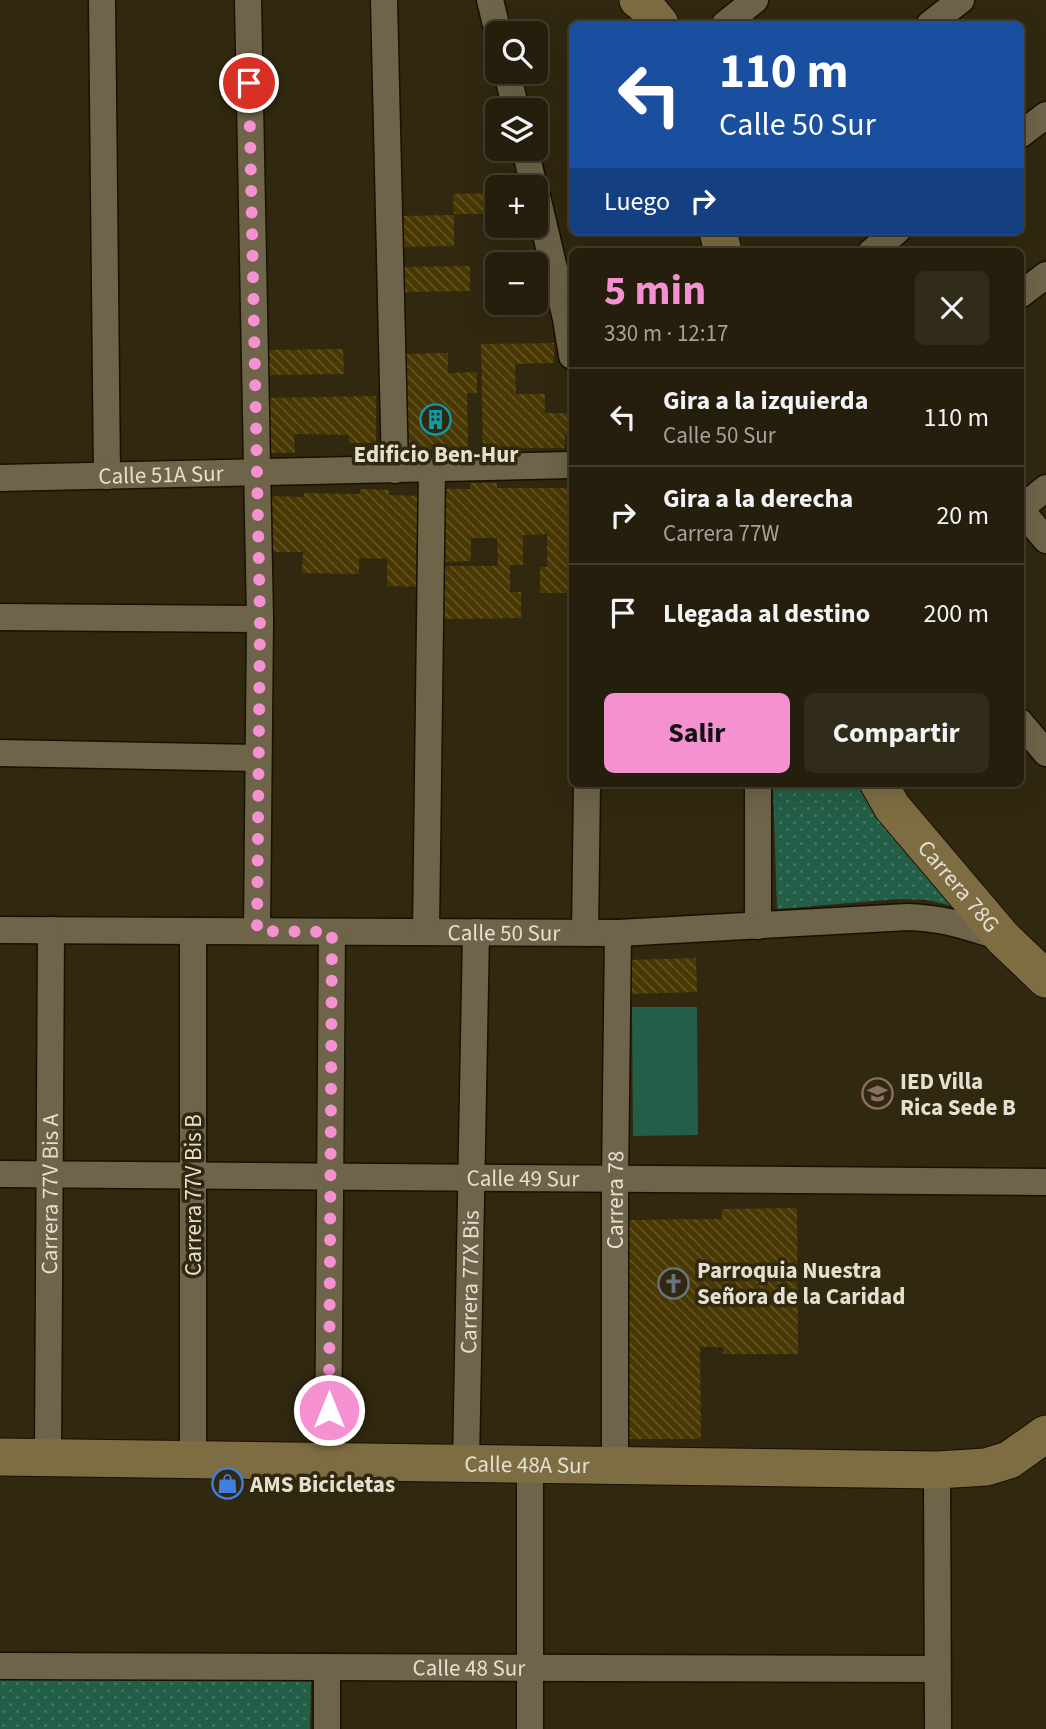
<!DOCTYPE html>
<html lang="es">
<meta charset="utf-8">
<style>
:root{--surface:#251e0c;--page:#312b1a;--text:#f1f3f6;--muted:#a3a29d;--line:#423c2d;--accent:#f590d1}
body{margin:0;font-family:"Source Sans 3",sans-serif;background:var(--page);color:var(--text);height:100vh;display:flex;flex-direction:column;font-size:26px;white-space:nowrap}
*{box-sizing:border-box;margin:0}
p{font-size:23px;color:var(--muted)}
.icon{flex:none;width:38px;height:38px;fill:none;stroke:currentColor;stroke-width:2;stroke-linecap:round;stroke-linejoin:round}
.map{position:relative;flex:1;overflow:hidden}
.panel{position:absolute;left:569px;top:248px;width:455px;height:539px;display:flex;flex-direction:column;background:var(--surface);border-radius:10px;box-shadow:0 7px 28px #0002,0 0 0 2px var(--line)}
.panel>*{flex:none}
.hud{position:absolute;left:569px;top:21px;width:455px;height:214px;border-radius:10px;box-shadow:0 7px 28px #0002,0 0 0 2px var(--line);background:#1a4fa0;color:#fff;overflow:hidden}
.tools{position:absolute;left:485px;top:21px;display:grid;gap:14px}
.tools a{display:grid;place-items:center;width:63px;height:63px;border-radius:10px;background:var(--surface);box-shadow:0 7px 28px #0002,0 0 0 2px var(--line);font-size:35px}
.pin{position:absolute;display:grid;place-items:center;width:60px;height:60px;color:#fff;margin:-30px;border:4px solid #fff;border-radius:50%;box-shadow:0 2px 7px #0007}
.me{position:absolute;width:77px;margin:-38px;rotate:0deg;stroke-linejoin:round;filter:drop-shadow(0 0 5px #0008)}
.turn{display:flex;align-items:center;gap:24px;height:147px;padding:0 35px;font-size:32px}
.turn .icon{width:91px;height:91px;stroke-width:2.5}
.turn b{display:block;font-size:49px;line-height:60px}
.then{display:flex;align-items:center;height:66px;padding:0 35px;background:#0003;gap:14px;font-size:26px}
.round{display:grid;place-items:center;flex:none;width:74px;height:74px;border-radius:10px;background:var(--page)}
.head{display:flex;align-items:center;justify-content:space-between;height:119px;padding:0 35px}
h1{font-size:42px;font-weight:700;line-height:52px;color:var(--accent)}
.primary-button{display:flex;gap:14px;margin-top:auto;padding:14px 35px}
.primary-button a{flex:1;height:80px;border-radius:10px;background:var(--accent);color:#111;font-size:28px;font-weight:700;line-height:80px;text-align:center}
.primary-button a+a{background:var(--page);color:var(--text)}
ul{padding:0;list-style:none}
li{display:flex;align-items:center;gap:21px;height:98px;padding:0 35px;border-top:2px solid var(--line)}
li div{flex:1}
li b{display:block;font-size:26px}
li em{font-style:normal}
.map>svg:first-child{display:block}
.green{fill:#235f48}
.park{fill:url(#park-dots)}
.building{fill:url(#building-back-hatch)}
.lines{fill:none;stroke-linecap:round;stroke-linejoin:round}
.street-casing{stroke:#191000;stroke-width:29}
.secondary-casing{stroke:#191000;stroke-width:39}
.street{stroke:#6e644a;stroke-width:26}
.secondary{stroke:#7e6d43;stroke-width:37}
.route{stroke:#f590d1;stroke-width:12;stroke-dasharray:0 21.6}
.labels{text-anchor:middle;stroke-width:7;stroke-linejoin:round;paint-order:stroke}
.poi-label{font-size:23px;font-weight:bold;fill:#e5dfd1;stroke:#312810;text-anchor:start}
.street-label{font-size:23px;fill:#e5dfd1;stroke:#312810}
</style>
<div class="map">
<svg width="1046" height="1729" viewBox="0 0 1046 1729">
<defs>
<pattern id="park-dots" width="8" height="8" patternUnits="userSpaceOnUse" patternTransform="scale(1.75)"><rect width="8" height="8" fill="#235f48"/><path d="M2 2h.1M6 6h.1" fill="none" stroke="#437661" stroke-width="1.8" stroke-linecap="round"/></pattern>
<pattern id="building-back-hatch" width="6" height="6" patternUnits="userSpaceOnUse" patternTransform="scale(1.75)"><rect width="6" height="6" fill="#4a3802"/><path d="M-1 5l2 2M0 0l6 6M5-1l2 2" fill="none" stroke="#645426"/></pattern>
</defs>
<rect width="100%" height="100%" fill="#312810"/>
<!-- green -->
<path class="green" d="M632,1007H697L698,1135L633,1136Z"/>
<!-- park -->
<path class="park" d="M773,784H862L961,908L927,900L897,899L777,909Z
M0,1678L311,1681L310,1729H0Z"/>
<!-- building -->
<path class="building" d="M497,193V214H454L453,194Z
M454,215V246L402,247V216Z
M470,266V291L403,292L402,267Z
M554,343V363L515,364L516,394H545V413H571V435H565V448H483L481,344Z
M343,349L344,374L268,375L267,350Z
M448,353V373L477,372V393H467L468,448L405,450L403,354Z
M376,396V443H349V435L294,434L295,453H266V398Z
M470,483H497V488H572V593H540V567H547V534L523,535V565H510V592H521V618L443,619V566H498L497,538H471V561L442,562L441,489H470Z
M360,489L389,490V495L423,496L421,587L387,586V559L359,558V574L302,573L303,552H269L271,496L304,497V493L360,494Z
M696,958L697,992L629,994L628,960Z
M797,1208L798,1354H723V1347H700L701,1439H626L624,1220L722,1219V1209Z"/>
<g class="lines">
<defs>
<g id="street">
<path d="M102,0L107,476"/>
<path d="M248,0L260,619L257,931"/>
<path d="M384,0L395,470"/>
<path d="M490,0L498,33"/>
<path d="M725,24L755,0"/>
<path d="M930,24L961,0"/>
<path d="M507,72L516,110"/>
<path d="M1020,135L1046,115"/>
<path d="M525,149L534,187"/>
<path d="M536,192L566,319L572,356"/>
<path d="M871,252L897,231"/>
<path d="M1020,295L1046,275"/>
<path id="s1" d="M0,478L572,465"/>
<path d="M1046,488L1020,509L1046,540"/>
<path d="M0,617L260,619"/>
<path d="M1020,722L1046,753"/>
<path d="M0,753L258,758"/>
<path d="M758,784V926"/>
<path id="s2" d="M0,930L618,933L908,917C944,918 969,927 1003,938"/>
<path d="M426,932L432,470"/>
<path d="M585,933L587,784"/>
<path id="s3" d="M0,1174L1046,1182"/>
<path id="s4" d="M48,1458L51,930"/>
<path d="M193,1460V931"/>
<path d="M328,1462L332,932"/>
<path id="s5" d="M466,1464L476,932"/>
<path id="s6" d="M615,1466V1179L618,933"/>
<path d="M937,1470L938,1729"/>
<path id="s7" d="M0,1666L937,1669"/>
<path d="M327,1667V1729"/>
<path d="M530,1729V1465"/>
</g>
<g id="secondary">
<path d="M638,0L642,2L660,24"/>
<path d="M718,231L723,252"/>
<path id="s8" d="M879,784L892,807L1003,938L1046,979"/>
<path id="s9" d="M0,1457L937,1470L986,1467L1009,1460L1046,1434"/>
</g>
</defs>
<!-- street casing -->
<use href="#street" class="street-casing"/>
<!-- secondary casing -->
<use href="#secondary" class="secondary-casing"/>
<!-- street -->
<use href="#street" class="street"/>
<!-- secondary -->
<use href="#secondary" class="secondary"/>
</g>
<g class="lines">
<!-- route -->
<path class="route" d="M249,83L260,619L257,931L332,932L329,1410"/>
</g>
<!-- icons -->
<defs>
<symbol id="building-ring" viewBox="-11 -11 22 22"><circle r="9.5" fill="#312810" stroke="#0f9aa8" stroke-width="1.5"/><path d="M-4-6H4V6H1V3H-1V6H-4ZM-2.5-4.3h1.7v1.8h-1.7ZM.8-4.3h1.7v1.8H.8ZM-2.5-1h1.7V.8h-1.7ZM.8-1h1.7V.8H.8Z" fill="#0f9aa8"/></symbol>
<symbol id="school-ring" viewBox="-11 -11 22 22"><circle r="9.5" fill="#312810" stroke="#8d6e63" stroke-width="1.5"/><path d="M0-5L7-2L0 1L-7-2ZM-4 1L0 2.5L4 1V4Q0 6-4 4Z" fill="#8d6e63"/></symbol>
<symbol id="church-ring" viewBox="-11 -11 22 22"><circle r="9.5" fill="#312810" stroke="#6b7280" stroke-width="1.5"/><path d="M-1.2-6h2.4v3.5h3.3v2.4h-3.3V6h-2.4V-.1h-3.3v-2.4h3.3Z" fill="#6b7280"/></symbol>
<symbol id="shop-ring" viewBox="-11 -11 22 22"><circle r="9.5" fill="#312810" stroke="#3f7fe0" stroke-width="1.5"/><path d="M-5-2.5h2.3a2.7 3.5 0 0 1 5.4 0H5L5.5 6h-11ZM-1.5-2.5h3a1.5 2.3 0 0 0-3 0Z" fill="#3f7fe0"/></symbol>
</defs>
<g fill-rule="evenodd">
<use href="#building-ring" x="418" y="402" width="35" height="35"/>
<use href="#school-ring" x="860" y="1076" width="35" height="35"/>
<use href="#church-ring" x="656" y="1266" width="35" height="35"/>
<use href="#shop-ring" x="210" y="1466" width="35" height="35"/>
</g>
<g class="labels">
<!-- poi labels -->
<g class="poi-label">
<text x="436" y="462" text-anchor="middle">Edificio Ben-Hur</text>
<text x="900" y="1089">IED Villa<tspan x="900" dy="26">Rica Sede B</tspan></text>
<text x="697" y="1278">Parroquia Nuestra<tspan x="697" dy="26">Señora de la Caridad</tspan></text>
<text x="250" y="1492">AMS Bicicletas</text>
</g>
<!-- street labels -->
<g class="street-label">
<text dy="8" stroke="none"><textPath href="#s1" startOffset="161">Calle 51A Sur</textPath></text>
<text dy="8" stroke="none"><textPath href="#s8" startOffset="130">Carrera 78G</textPath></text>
<text dy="8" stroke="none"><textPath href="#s2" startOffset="504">Calle 50 Sur</textPath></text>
<text dy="8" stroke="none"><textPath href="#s3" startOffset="523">Calle 49 Sur</textPath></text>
<text dy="8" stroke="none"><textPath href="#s4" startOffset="264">Carrera 77V Bis A</textPath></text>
<text transform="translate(193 1195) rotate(-90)" y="8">Carrera 77V Bis B</text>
<text dy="8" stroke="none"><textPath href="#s6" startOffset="266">Carrera 78</textPath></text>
<text dy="8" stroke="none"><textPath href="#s5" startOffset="182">Carrera 77X Bis</textPath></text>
<text dy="8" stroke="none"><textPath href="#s9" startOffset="527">Calle 48A Sur</textPath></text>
<text dy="8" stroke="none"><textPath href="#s7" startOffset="469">Calle 48 Sur</textPath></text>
</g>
</g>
</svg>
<div class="tools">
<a><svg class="icon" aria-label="search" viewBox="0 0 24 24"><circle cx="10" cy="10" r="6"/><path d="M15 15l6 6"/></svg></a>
<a><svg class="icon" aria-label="layers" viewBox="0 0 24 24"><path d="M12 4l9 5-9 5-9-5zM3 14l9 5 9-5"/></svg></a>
<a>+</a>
<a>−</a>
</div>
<div class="pin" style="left:249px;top:83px;background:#d93025"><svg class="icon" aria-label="arrive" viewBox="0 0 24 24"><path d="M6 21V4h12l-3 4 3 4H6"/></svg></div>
<svg class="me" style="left:329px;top:1410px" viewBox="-20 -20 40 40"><circle r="17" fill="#f590d1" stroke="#fff" stroke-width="3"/><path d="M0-11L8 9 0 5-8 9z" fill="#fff"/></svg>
<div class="hud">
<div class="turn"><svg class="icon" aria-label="left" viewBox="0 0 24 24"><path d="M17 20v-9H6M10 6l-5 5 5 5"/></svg><div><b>110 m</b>Calle 50 Sur</div></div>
<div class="then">Luego<svg class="icon" aria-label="right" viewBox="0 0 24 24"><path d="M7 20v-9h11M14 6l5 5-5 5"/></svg></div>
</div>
<section class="panel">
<div class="head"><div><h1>5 min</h1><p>330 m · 12:17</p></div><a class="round"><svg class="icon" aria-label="close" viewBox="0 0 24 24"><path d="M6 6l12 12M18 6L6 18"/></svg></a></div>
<ul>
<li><svg class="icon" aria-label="left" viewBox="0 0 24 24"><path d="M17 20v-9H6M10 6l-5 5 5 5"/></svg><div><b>Gira a la izquierda</b><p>Calle 50 Sur</p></div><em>110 m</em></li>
<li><svg class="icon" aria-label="right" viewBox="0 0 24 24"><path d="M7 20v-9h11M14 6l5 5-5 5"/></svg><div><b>Gira a la derecha</b><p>Carrera 77W</p></div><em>20 m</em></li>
<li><svg class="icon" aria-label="arrive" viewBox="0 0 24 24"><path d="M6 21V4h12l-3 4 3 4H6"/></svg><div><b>Llegada al destino</b></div><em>200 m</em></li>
</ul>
<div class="primary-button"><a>Salir</a><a>Compartir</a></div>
</section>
</div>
